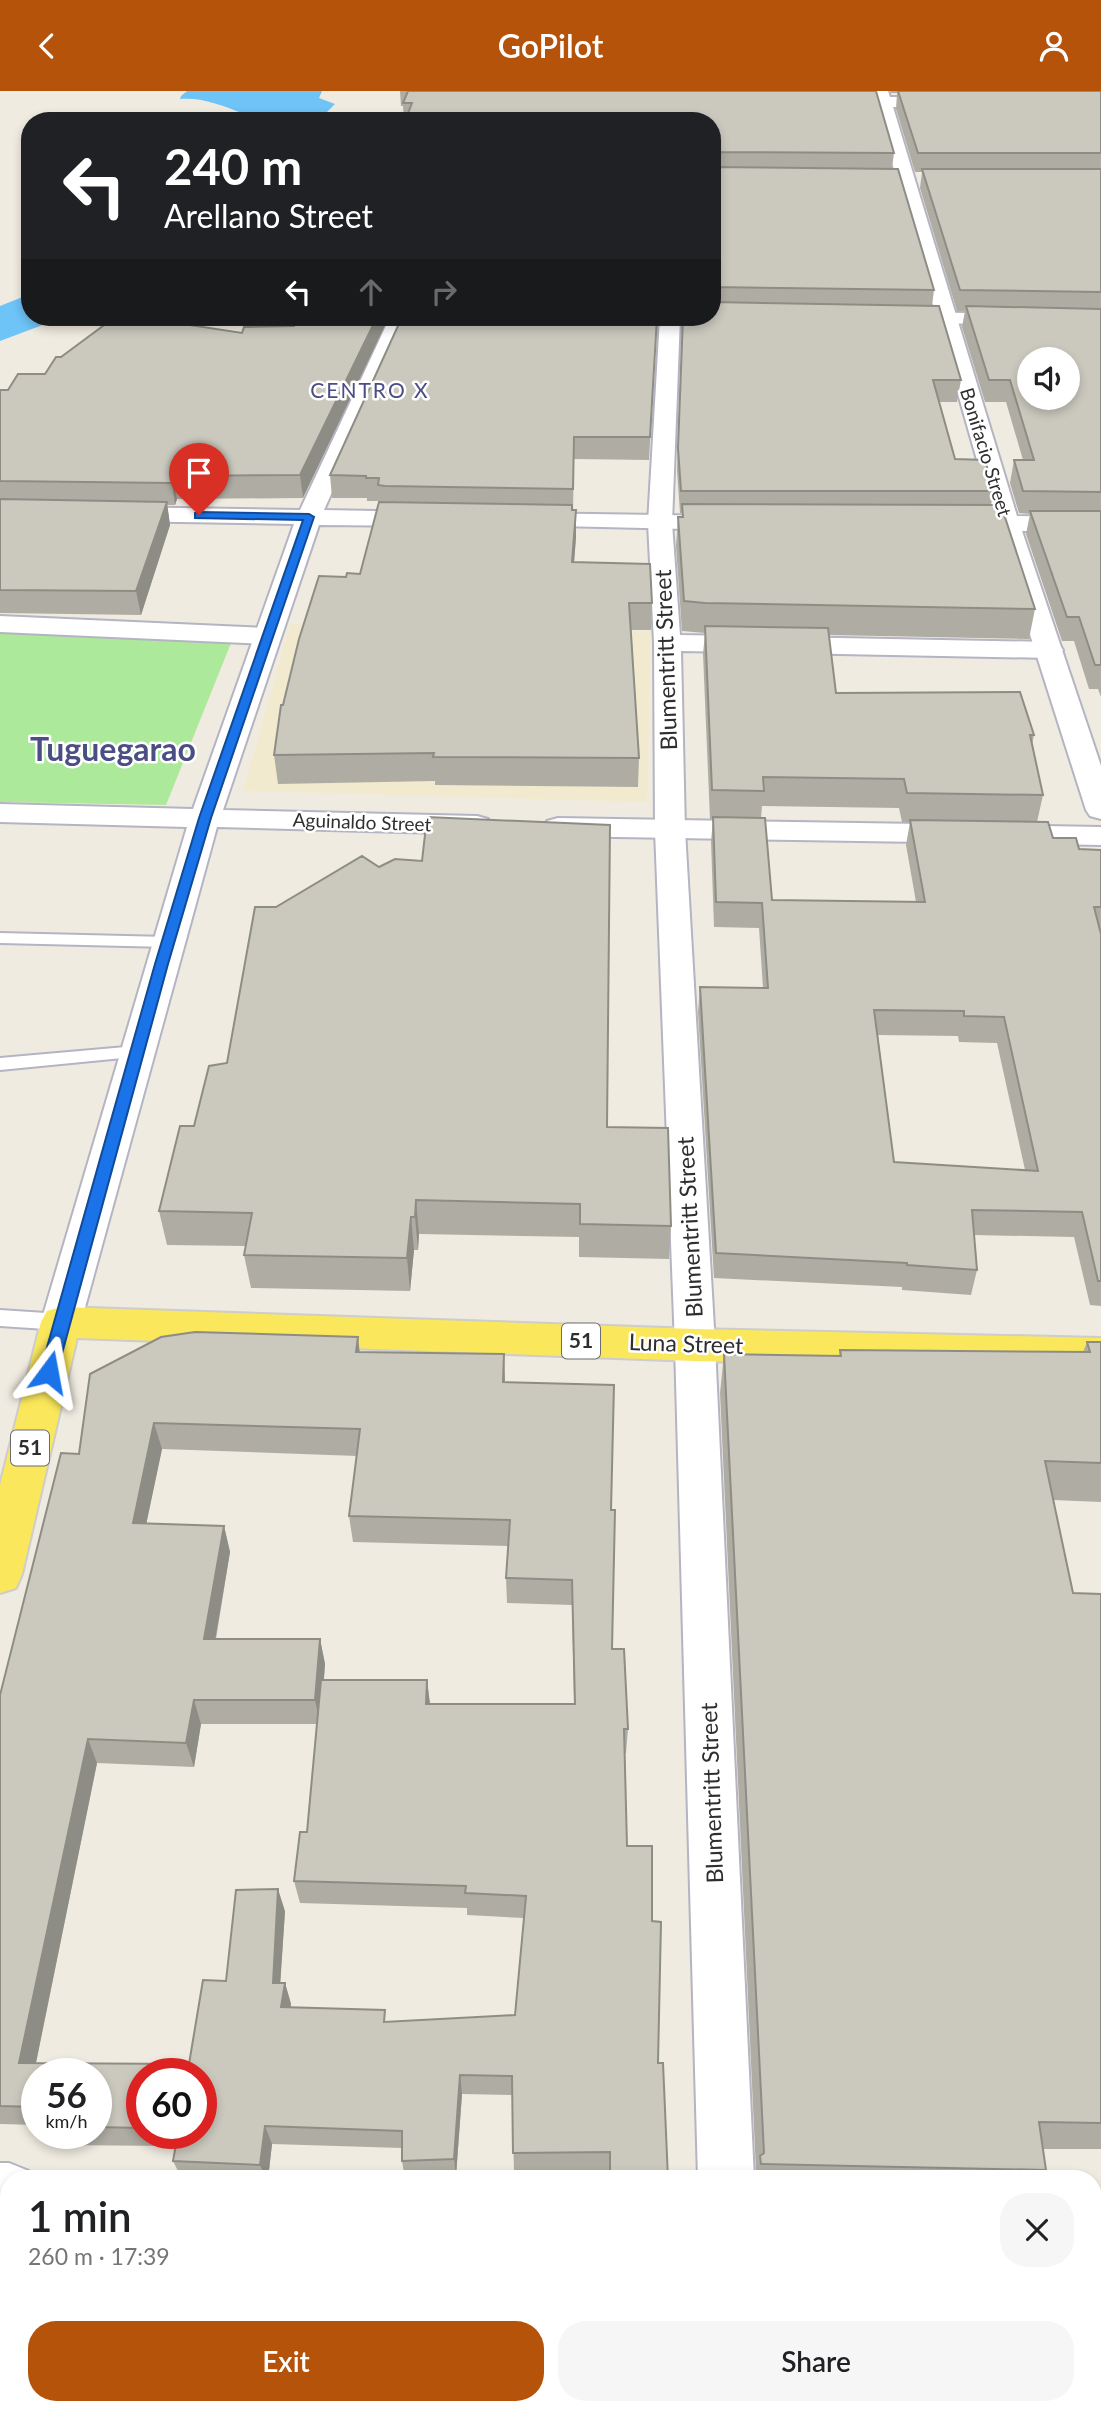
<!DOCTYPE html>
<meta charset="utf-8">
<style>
:root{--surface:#fff;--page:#f6f6f6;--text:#202124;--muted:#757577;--accent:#b45309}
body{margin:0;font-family:Lato,sans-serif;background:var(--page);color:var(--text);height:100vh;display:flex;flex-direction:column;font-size:26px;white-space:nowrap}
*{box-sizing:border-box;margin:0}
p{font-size:23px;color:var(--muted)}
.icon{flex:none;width:38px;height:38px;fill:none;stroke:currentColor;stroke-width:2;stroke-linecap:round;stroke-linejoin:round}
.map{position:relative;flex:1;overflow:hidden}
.details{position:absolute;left:0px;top:2079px;width:1102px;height:245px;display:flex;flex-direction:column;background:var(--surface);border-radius:28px 28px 0 0;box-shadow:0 4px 10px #0003}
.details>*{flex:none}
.banner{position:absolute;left:21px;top:21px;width:700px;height:214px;border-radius:28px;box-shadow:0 4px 10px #0003;background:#202124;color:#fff;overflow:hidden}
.tools{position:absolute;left:1017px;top:256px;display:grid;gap:14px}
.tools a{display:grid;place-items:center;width:63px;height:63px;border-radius:50%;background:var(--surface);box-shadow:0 4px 10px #0003;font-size:35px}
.speed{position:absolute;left:21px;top:1967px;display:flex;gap:14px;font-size:35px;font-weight:700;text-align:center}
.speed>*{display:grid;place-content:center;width:91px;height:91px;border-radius:50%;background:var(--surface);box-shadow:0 4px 10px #0003;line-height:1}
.speed small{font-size:18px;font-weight:400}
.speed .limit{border:10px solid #d22;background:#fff;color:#111}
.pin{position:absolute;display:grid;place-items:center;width:60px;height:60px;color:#fff;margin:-72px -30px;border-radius:50% 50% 50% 0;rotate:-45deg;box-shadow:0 0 7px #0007}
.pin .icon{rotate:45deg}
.me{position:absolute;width:77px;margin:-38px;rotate:13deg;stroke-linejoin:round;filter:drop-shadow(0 0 5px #0008)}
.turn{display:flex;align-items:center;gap:24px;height:147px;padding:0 28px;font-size:32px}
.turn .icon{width:91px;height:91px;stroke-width:2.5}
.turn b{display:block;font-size:49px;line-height:60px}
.lanes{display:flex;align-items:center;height:66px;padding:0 28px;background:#0003;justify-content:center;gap:35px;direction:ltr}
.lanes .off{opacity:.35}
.round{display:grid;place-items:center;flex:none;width:74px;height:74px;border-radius:28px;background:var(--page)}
.headline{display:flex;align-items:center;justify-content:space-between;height:119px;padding:0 28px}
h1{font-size:42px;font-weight:600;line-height:52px}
.button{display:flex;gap:14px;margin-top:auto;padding:14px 28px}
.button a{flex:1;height:80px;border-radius:28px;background:var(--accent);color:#fff;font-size:28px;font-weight:600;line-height:80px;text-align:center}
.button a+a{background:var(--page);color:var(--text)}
header{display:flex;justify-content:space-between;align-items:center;height:91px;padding:0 28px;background:var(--accent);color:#fff;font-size:32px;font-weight:600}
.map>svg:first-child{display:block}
.education{fill:#f2eacf}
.green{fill:#ace99a}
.water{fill:#6ec3f7}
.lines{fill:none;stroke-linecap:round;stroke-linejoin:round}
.lane-casing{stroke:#b4b4c2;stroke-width:4}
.street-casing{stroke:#b4b4c2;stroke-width:4}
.secondary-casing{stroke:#b4b4c2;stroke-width:4}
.primary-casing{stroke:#cdcdcd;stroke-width:4}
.lane{fill:#fff;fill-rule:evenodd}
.street{fill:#fff;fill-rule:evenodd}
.secondary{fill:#fff;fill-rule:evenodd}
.primary{fill:#fae75b;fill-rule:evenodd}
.wall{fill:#afada3;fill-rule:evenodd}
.shaded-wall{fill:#8e8d85}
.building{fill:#cbc9be;stroke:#8e8d85;stroke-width:2;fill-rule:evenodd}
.route{fill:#1a73e8;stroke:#114b97;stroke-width:2}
.labels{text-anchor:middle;stroke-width:5;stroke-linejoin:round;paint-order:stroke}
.far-street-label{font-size:19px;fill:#2e2e2e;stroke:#fff}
.far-quarter-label{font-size:21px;letter-spacing:2px;fill:#4a4e83;stroke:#fff}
.shield{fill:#fff;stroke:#6d6d6d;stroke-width:2}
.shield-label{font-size:21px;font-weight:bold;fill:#2e2e2e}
.street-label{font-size:23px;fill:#2e2e2e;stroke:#fff}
.far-town-label{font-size:32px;font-weight:bold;fill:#4a4e83;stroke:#fff}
</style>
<header><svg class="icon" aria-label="back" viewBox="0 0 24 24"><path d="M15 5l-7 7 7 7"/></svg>GoPilot<svg class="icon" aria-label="person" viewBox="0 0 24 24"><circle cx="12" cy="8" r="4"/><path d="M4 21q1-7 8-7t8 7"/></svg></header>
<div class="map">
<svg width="1101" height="2324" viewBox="0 0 1101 2324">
<rect width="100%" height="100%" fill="#f0ebe0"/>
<!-- education -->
<path class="education" d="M290,533L651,540L647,711L243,700Z"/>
<!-- green -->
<path class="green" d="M0,541L231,552L166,714L0,711Z"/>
<!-- water -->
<path class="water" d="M187,0H322L319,7L335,13L327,21L325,30H248L244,23C224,15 202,6 180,8L181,5Z
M30,203V226H64L0,250V215Z"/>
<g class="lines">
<defs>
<path id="lane" d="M0,842L168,846L176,851L168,856L0,852Z
M137,955L146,961L143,965L0,979V967Z
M0,1219L61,1223L68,1226L71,1231L68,1236L61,1239L0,1235Z"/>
<path id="street" d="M872,0H888L890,6H948L956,11L948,16H893L915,89L912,93L906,94L897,89L876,16H827L819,11L827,6H874Z
M903,221L1101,224V236L896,231L893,227L896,223Z
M660,226H680L672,432L680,544L1050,551L1059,553L1063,559L1059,565L1050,567L681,560L685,739L715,1254L754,2088H698L675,1254L655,739L654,552L648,432Z
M0,525L267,537L276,539L280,545L276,551L267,553L0,541Z
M0,2072H9L29,2080L32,2088H9V2128H0Z
M1094,2137H1101V2195H1094Z
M706,2315H766V2324H706Z"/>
<path id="secondary" d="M906,84L915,89L1017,425L1101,426V440H1022L1101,675V728L1090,725L1086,719L997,440L945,437L942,432L945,427L993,425L897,89Z
M390,226H410L324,419L428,421L437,423L440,428L437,433L428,435L319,434L223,719L477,725L488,728L492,734L488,740L477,743L217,736L81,1231L75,1242L61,1246L47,1242L41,1231L187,736L0,731V713L193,718L294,433L118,430L109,428L106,423L109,418L118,416L300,419Z
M524,422L729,425L738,427L741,432L738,437L729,439L515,434L512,429L515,424Z
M558,727L1101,736V754L558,745L547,742L543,736L547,730Z"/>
<path id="primary" d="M61,1216L695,1238L1101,1247V1279L695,1270L77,1247L22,1483L16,1497L0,1502V1394L41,1231L47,1220Z"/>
</defs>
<!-- lane casing -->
<use href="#lane" class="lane-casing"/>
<!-- street casing -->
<use href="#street" class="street-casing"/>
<!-- secondary casing -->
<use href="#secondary" class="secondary-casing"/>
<!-- primary casing -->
<use href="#primary" class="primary-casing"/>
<!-- lane -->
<use href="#lane" class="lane"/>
<!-- street -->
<use href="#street" class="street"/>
<!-- secondary -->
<use href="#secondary" class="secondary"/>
<!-- primary -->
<use href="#primary" class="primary"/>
</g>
<!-- wall -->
<path class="wall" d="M400,0H876L894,62L892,77L934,199L932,215L961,289L957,311H939L955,368L994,400L991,414L1035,518L1029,548L829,544L836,602L1034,644L1032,654L1043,704L1037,731L1053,747L1079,758L1101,759V1215L1090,1214L1074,1146L974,1144L977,1179L971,1204L902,1199V1196L714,1187L698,921L700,896L763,897L759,837L714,836L711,751L713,728H710L703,563L705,542L682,540L676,455L678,426H682V422H680L677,379L682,226H712V30H404L403,15H401ZM762,715L899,717L902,731H910L906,754L916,811L772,809L761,727ZM878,944L958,945L959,951L997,952L1025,1079L894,1071Z
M890,0H1101V606L1098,598H1089L1074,550H1062L1026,443L1030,423L1019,422L1010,392L1014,369H1023L1006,311H985L962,236L965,220H957L920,97L922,81H915L896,18L897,2H891Z
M657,226L649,369L574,368L573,419H576V446L574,471L652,512L651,539H631L639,667L638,696L435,694V690L278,693L274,664L283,614L346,486L360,483L379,412V410H367V407H332L330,384Z
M294,235L303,407L177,408L175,414H167L170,434L141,524L0,522V299H8L45,283L61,266Z
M227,972L607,1036L671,1135L669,1168L579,1166V1146L419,1143L418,1159H414L410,1200L251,1197L244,1164L246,1155L167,1154L159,1120L194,1035Z
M1087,1251H1101V1411L1053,1409L1073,1502L1101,1503V2058H1043L1046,2079L1040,2088H754L756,2080L720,1302L724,1263L839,1265L840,1259L1083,1261Z
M360,1261L505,1291L611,1419L612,1558L628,1638L626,1662H625L627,1755L652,1830L658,1972L668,2088H608V2079L514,2080L512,2004L462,2003L456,2085L405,2088L402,2070V2057L272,2053L268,2088H182L173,2070L176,2055L53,2054L45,2042H96V1983H37V2034L0,2033V1604L79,1363L90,1283ZM162,1358L357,1365L349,1425L353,1451L509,1455L506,1487L507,1512L572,1514L574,1613H430L427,1589H324L325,1573L320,1548H216L230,1461L224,1435L146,1433ZM201,1633H317L307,1741L294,1790L300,1812L467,1817V1824L524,1827L515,1924L388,1931L290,1916L291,1913L285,1892H280L285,1820L226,1890L189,1973L36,1972L97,1672L194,1676ZM142,1983L201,2042H142Z
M773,2315H977L978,2324H773Z"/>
<!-- shaded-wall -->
<path class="shaded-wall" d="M377,226H389L303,407L300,384Z
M173,385L177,408L175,414L172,392Z
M167,411L170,434L141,524L136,500Z
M576,419V446L572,498V471Z
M416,1109L419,1143L418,1159L415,1126Z
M411,1126L414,1159L410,1200L407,1167Z
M358,1246L361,1273L356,1261Z
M504,1263L505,1290L503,1291Z
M154,1332L162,1358L141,1458L133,1432Z
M224,1435L230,1461L211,1573L204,1548Z
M320,1548L325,1573L320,1633L315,1609Z
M427,1589L430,1614L426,1613Z
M194,1609L201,1633L194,1676L186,1652Z
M88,1648L97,1672L32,1991L19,1972Z
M278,1798L285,1820L279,1912L273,1892Z
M285,1892L291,1913L288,1936L281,1916Z
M460,1984L462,2003L456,2085L454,2068Z
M265,2035L272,2053L268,2088H266L260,2074Z
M438,2315H441V2324H437Z"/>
<!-- building -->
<path class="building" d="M408,0H876L894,62L713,61L712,66V30H405L412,12H403Z
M898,0H1101V62H918Z
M712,76L898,78L934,199L713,196L712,199Z
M922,78H1101V201L960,199Z
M712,211L939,215L961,289H933L955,368L985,369L994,400H681L678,357L683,226H712Z
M966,215L1101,218V401L1023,400L1014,369H1034L1010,289H989ZM1029,268H1068V306H1029Z
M115,226H137L242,242L244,236L294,235L298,226H377L300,384L173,385L172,392L0,390V299H8L18,283H45L56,266H61Z
M402,226H657L650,346H574L573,398L385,395L378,394L379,387H366V385L330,384Z
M0,408L167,411L136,500L0,499Z
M379,411L572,414V419H576L572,471L650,473L652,512H629L639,667L433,666L434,662L274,664L281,614H283L299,548L319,485L346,486L347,482L360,483Z
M682,413L1001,414L1035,518L705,512L684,510L678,426H683Z
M1030,420H1101V574H1095L1079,526H1067Z
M705,535L828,537L836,602L1020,601L1034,644H1030L1043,704L907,702L904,688L763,686L764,700L712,699Z
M427,726L610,734L607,1036L668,1037L671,1135L580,1133V1113L416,1109L415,1126H411L407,1167L244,1164L252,1122L159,1120L180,1035H194L209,975L227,972L255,816H276L362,765L379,776L395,768L422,770Z
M713,726L765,727L772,809L925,811L910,729L1048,731L1053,747H1076L1079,758L1101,759V816H1094L1101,843V1190H1098L1082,1121L972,1119L977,1179L907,1174V1172L716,1162L700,896L768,897L762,812L716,811ZM874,919L964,920V925L1004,926L1038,1080L894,1071Z
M195,1241L358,1246L356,1261L504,1263L503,1291L614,1294L611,1419H615L612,1558H624L628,1638H624L627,1755H652V1830L661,1831L658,1972H663L668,2088H610V2061L513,2062L512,1985L460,1984L454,2068L402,2070V2040L265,2035L260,2074L173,2070L178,2042H201V1983H142V2037L96,2036V1983H37V2016L0,2015V1604L61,1362L79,1363L90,1283L161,1246ZM154,1332L360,1338L349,1425L510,1429L506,1487L572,1489L575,1613H426L427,1589H321L307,1741H300L294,1790L466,1795L465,1802L526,1805L515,1924L384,1931L385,1919L281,1916L285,1892H273L278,1798L236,1799L226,1890L203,1889L189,1973L19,1972L88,1648L186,1652L194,1609H315L320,1548H204L224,1435L133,1432Z
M1087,1251H1101V1372L1045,1370L1073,1502L1101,1503V2032L1039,2031L1046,2079L761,2073L760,2065L764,2062L724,1263L841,1265L840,1259L1090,1261Z
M9,2295V2315H438L437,2324H3Z
M523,2315H637V2324H523Z
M782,2315H977L978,2324H782Z"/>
<!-- route -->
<path class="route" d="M199,421L309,423L314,426L211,727L168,873L57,1281L55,1286H43L40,1281L155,873L199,727L303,429L195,427V422Z"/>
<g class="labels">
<!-- far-street labels -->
<g class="far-street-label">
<text transform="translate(986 361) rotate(73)" y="7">Bonifacio Street</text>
<text transform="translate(362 731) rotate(2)" y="7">Aguinaldo Street</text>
</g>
<!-- far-quarter labels -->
<g class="far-quarter-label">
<text x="370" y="307">CENTRO X</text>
</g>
<!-- shield labels -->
<g class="shield">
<rect x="562" y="1232.5" width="38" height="35" rx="5"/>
<rect x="11" y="1339.5" width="38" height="35" rx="5"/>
</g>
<g class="shield-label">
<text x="581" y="1257">51</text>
<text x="30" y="1364">51</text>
</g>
<!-- street labels -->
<g class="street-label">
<text transform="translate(666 569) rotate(-92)" y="8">Blumentritt Street</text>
<text transform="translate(690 1136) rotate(-93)" y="8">Blumentritt Street</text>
<text transform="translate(686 1253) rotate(2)" y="8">Luna Street</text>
<text transform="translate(712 1702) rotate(-92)" y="8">Blumentritt Street</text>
</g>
<!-- far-town labels -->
<g class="far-town-label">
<text x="113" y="670">Tuguegarao</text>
</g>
</g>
</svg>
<div class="tools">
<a><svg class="icon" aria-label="sound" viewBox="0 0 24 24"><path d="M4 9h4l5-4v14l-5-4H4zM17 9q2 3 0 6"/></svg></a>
</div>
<div class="speed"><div>56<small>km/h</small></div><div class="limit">60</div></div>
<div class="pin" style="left:199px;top:424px;background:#d93025"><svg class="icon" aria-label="arrive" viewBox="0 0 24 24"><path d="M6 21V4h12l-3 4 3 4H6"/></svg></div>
<svg class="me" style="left:49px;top:1281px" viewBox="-20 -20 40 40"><path d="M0-17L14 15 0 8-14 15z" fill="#1a73e8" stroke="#fff" stroke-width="4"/></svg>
<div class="banner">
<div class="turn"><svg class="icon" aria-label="left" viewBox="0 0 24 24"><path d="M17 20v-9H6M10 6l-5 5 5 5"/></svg><div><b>240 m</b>Arellano Street</div></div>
<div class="lanes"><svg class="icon" aria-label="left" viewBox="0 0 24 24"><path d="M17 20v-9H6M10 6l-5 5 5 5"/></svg><svg class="icon off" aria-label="ahead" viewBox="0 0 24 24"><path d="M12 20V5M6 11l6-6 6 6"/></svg><svg class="icon off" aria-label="right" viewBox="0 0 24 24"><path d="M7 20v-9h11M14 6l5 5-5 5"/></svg></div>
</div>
<section class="details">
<div class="headline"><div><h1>1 min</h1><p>260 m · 17:39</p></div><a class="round"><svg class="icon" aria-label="close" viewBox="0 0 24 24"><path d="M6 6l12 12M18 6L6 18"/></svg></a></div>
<div class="button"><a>Exit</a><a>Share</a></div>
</section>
</div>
